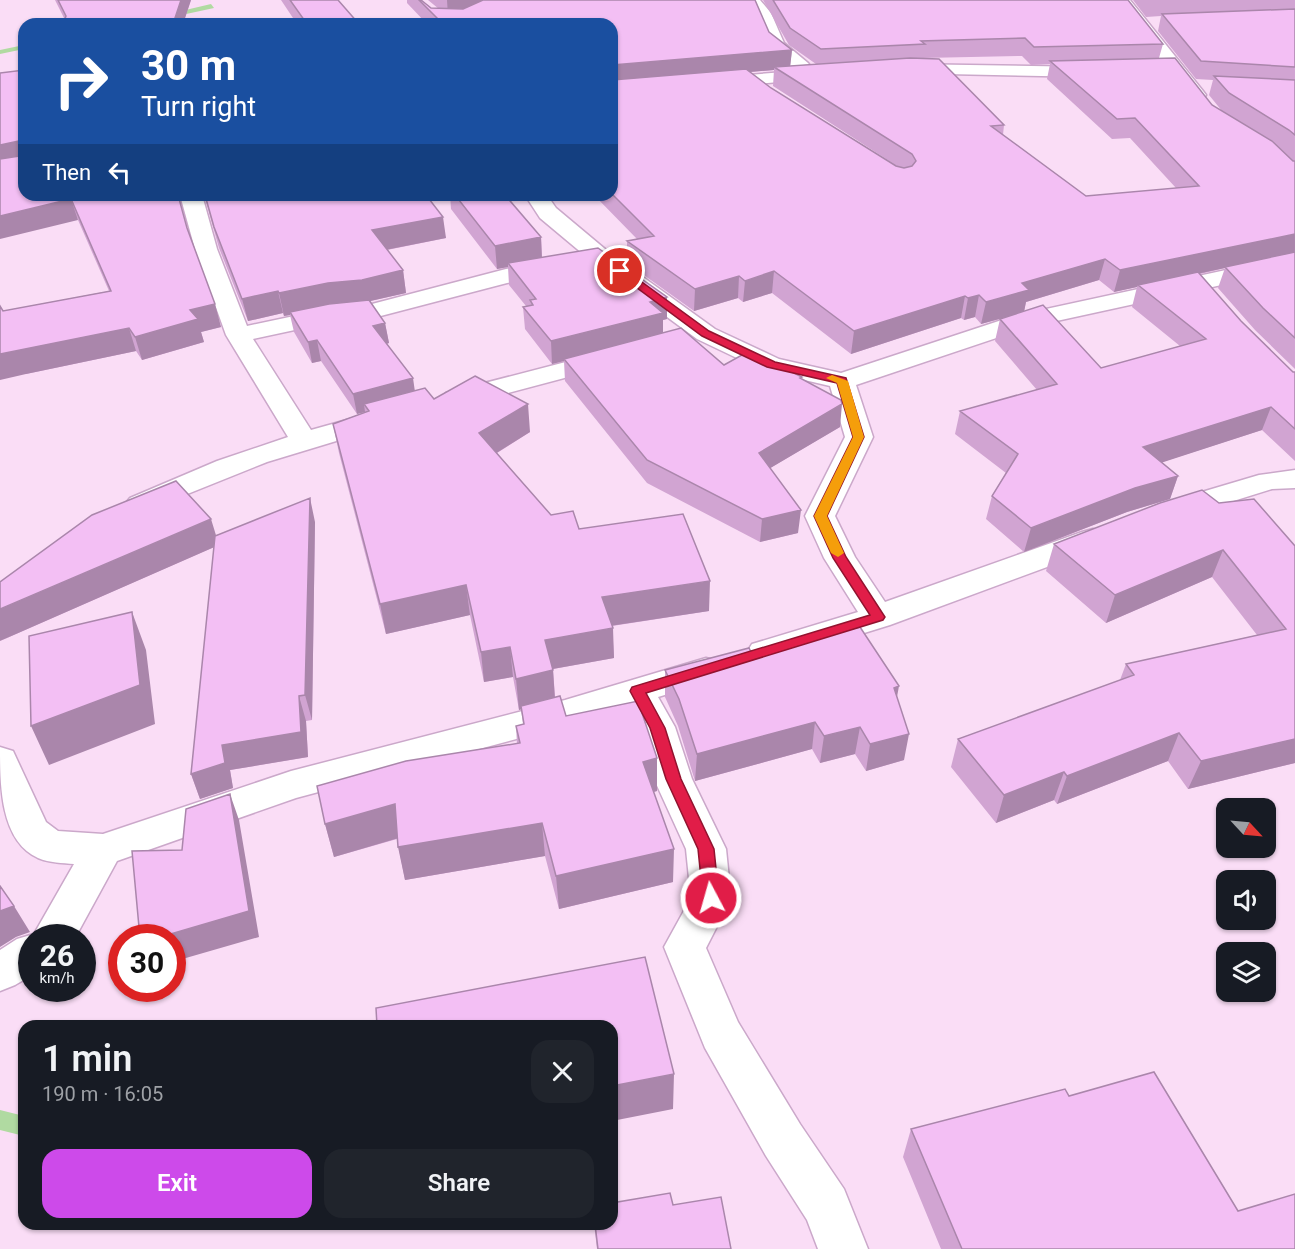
<!DOCTYPE html>
<meta charset="utf-8">
<style>
:root{--surface:#171b24;--page:#20242c;--text:#f1f3f6;--muted:#9ea1a6;--accent:#cd4aea}
body{margin:0;font-family:Roboto,sans-serif;background:var(--page);color:var(--text);height:100vh;display:flex;flex-direction:column;font-size:22px;white-space:nowrap}
*{box-sizing:border-box;margin:0}
p{font-size:20px;color:var(--muted)}
.icon{flex:none;width:33px;height:33px;fill:none;stroke:currentColor;stroke-width:2;stroke-linecap:round;stroke-linejoin:round}
.map{position:relative;flex:1;overflow:hidden}
.sheet{position:absolute;left:18px;top:1020px;width:600px;height:210px;display:flex;flex-direction:column;background:var(--surface);border-radius:18px;box-shadow:0 2px 4px #0004}
.sheet>*{flex:none}
.banner{position:absolute;left:18px;top:18px;width:600px;height:183px;border-radius:18px;box-shadow:0 2px 4px #0004;background:#1a4fa0;color:#fff;overflow:hidden}
.needle{width:39px;rotate:116deg}
.fabs{position:absolute;left:1216px;top:798px;display:grid;gap:12px}
.fabs a{display:grid;place-items:center;width:60px;height:60px;border-radius:12px;background:var(--surface);box-shadow:0 2px 4px #0004;font-size:30px}
.speed{position:absolute;left:18px;top:924px;display:flex;gap:12px;font-size:30px;font-weight:700;text-align:center}
.speed>*{display:grid;place-content:center;width:78px;height:78px;border-radius:50%;background:var(--surface);box-shadow:0 2px 4px #0004;line-height:1}
.speed small{font-size:15px;font-weight:400}
.speed .limit{border:9px solid #d22;background:#fff;color:#111}
.pin{position:absolute;display:grid;place-items:center;width:51px;height:51px;color:#fff;margin:-26px;border:3px solid #fff;border-radius:50%;box-shadow:0 2px 6px #0007}
.me{position:absolute;width:66px;margin:-33px;rotate:354deg;stroke-linejoin:round;filter:drop-shadow(0 0 4px #0008)}
.turn{display:flex;align-items:center;gap:21px;height:126px;padding:0 24px;font-size:27px}
.turn .icon{width:78px;height:78px;stroke-width:2.5}
.turn b{display:block;font-size:42px;line-height:51px}
.then{display:flex;align-items:center;height:57px;padding:0 24px;background:#0003;gap:12px;font-size:22px}
.round{display:grid;place-items:center;flex:none;width:63px;height:63px;border-radius:18px;background:var(--page)}
.overview{display:flex;align-items:center;justify-content:space-between;height:102px;padding:0 24px}
h1{font-size:36px;font-weight:600;line-height:45px}
.cta{display:flex;gap:12px;margin-top:auto;padding:12px 24px}
.cta a{flex:1;height:69px;border-radius:18px;background:var(--accent);color:#fff;font-size:24px;font-weight:600;line-height:69px;text-align:center}
.cta a+a{background:var(--page);color:var(--text)}
.map>svg:first-child{display:block}
.residential{fill:#faddf6;fill-rule:evenodd}
.lines{fill:none;stroke-linecap:round;stroke-linejoin:round}
.stream{fill:#b0daa1;fill-rule:evenodd}
.minor-casing{stroke:#cba8ca;stroke-width:3}
.minor{fill:#fff;fill-rule:evenodd}
.wall{fill:#d1a4d2;fill-rule:evenodd}
.shaded-wall{fill:#aa86ab}
.building{fill:#f3bff4;stroke:#aa86ab;stroke-width:1.5}
.route{fill:#e11d48;stroke:#92132f;stroke-width:1.5}
.slow{fill:#f59e0b}
</style>
<div class="map">
<svg width="1295" height="1249" viewBox="0 0 1295 1249">
<rect width="100%" height="100%" fill="#fde9f9"/>
<!-- residential -->
<path class="residential" d="M0,0H1295V1249H0ZM24,24H612V195H24ZM1227,808H1266V848H1227ZM1227,880H1266V920H1227ZM32,938H82V988H32ZM122,938H172V988H122ZM1227,952H1266V992H1227ZM24,1026H612V1224H24Z"/>
<g class="lines">
<!-- stream -->
<path class="stream" d="M211,4L214,8L140,24H126Z
M24,45V49L0,54V50Z
M0,1110L24,1116V1136L0,1130Z"/>
<defs>
<path id="minor" d="M744,0H760L771,13L784,43L808,63L811,67L809,69L825,70L828,74L825,78L712,88L706,87L703,83L706,79L712,78L796,71L770,49L755,14Z
M1114,0H1130L1203,91L1206,95L1203,99H1191Z
M904,64L1092,67L1098,68L1101,72L1098,76L1092,77L898,73L895,69L898,65Z
M180,195H202L217,249L247,326L332,308L372,304L506,269L554,261L562,263L566,268L562,273L507,283L373,318L332,322L253,339L311,430L379,411L389,413L393,419L389,425L267,462L140,513L130,510L125,504L130,498L217,461L288,437L226,335L195,249Z
M525,195H547L556,208L611,254L715,329L779,359L841,373L1014,316L1295,255V269L1029,327L856,385L873,437L835,516L855,557L885,602L1082,532L1093,529L1104,532L1108,539L1104,546L890,625L764,664L752,660L747,652L752,644L858,612L824,558L805,516L845,437L830,386L762,370L697,339L595,264L540,218Z
M608,351L617,354L621,359L617,364L455,407L446,405L442,399L446,393Z
M1295,470V488L1272,489L1169,521L1158,519L1154,512L1158,505L1259,475Z
M706,658L718,661L723,670L718,679L658,697L675,727L692,779L726,849L731,899L706,948L738,1022L800,1124L844,1189L868,1249H818L807,1220L766,1156L705,1048L664,947L691,898L686,849L654,779L639,727L628,707L565,726L296,798L117,861L75,938H32V975L15,985L0,991V950L17,939L34,934L74,864C62,863 50,863 38,858C0,841 0,784 0,747L13,751L46,822L58,831L103,834L291,771L565,700Z"/>
</defs>
<!-- minor casing -->
<use href="#minor" class="minor-casing"/>
<!-- minor -->
<use href="#minor" class="minor"/>
</g>
<!-- wall -->
<path class="wall" d="M55,0H191L183,24L65,20Z
M281,0H338L359,24H297Z
M407,0H421L431,8L439,9L428,0H755L769,32L792,50L790,66L816,64L789,45L763,0H1128L1163,44L1159,58L1212,105L1222,111L1209,95L1213,80L1196,79L1158,31L1161,16L1146,17L1133,0H1295V161L1278,147L1295,161V369L1255,330L1218,288L1225,268L1200,274L1241,321L1293,372H1295V461L1262,430L1162,462L1178,476L1170,499L1127,512L1024,552L986,519L992,496L1006,473L955,434L960,411L1037,390L995,341L1000,319L981,324L975,317L964,320L961,318L851,354L772,293L743,302L738,298L694,311L627,263V241L637,239L594,195H612V24H427L407,3ZM1022,56L1031,65L1050,64L1047,79L1112,139L1130,138L1176,188L1086,196L1003,135L1004,125L923,58ZM774,70L773,86L897,166L771,88L750,72ZM1099,280L1114,292L1137,287L1132,307L1180,346L1101,368L1024,311L1026,302Z
M0,73L178,195L187,228L221,327L201,332L204,342L142,360L136,351L26,374L3,311L109,291L78,220Z
M204,195H426L446,238L387,250L403,270L406,293L370,301L385,323L389,343L387,344L415,391L434,399L530,432L497,453L551,515L579,529L709,611L612,626L614,658L553,669L555,697L566,716L657,791L653,792L673,882L559,909L545,856L405,880L397,839L334,857L325,824L517,744L516,726L523,724L521,709L519,710L513,677L484,682L470,615L386,634L339,453L333,424L365,412L357,414L321,361L312,363L294,332L290,315L284,316L283,313L248,321L219,248Z
M450,195H505L541,237L542,257L667,319L663,320V333L724,365L802,379L840,427L770,468L798,533L760,542L647,483L565,381L564,361L552,364L525,329L523,307L526,306L509,285L508,267L497,269L451,209Z
M1219,503L1295,546V763L1188,789L1168,761L1057,804L1054,800L996,823L951,767L958,739L1120,680L1126,664L1257,635L1212,577L1106,623L1046,571L1054,544Z
M315,522L312,720L306,721L308,757L230,770L233,788L200,799L191,774L214,547L0,641L216,535Z
M751,652L897,697L904,760L866,771L855,754L820,763L812,749L695,781L678,726L665,697V670Z
M1069,1096L1238,1211L1295,1249H941L903,1157L911,1129Z
M673,1205L731,1249H597L594,1224H612Z"/>
<!-- shaded-wall -->
<path class="shaded-wall" d="M181,0H191L183,24H173Z
M447,0H497L448,16Z
M792,50L790,68L774,67V70L612,84V65Z
M19,141L24,157L0,167V145Z
M71,199L78,220L0,239V216Z
M443,217L446,238L375,252L372,230Z
M1295,234V254L1225,267V268L1140,286L1138,285L1137,287L1114,292L1120,270Z
M541,237L542,260L508,263V267L497,269L495,246Z
M1105,259L1099,280L1026,302L1024,312L981,324L986,302L1022,283Z
M403,270L406,293L366,302L290,312V315L284,316L279,293L328,283Z
M774,271L772,293L743,302L745,281Z
M739,276L738,298L694,311L695,289Z
M278,291L283,313L248,321L242,299Z
M979,295L975,317L964,320L968,298Z
M965,296L961,318L851,354L854,331Z
M667,297V319L663,320V335L564,359V361L552,364L551,341L650,302Z
M215,304L221,327L201,332L204,342L142,360L135,337L190,310Z
M385,323L389,343L377,346L373,326Z
M129,328L136,351L26,374L0,380V354Z
M317,340L321,361L312,363L308,342Z
M413,378L416,399L364,404L365,412L357,414L353,394Z
M528,404L530,432L482,462L479,433Z
M842,404L840,427L757,476L759,453Z
M1271,407L1262,430L1136,471L1143,447Z
M1178,476L1170,499L1127,512L1024,552L1031,528L1135,488Z
M310,498L315,522L312,720L305,695Z
M801,510L798,533L760,542L762,519Z
M211,519L219,545L0,641V609Z
M1223,550L1212,577L1106,623L1115,595Z
M710,581L709,611L603,627L602,597Z
M466,585L470,615L386,634L380,604Z
M132,612L146,650L155,724L49,765L31,726Z
M613,628L614,658L547,670L545,640Z
M510,647L513,677L484,682L481,652Z
M553,670L555,700L519,710L516,679Z
M899,686L894,713V688Z
M299,696L306,721L308,757L230,770L233,788L200,799L191,774L222,745Z
M815,722L812,749L695,781L697,754Z
M860,727L855,754L820,763L824,736Z
M1179,733L1168,761L1057,804L1067,776Z
M909,734L904,760L866,771L870,744Z
M1295,739V763L1188,789L1201,761Z
M657,758V791L643,795V762Z
M1064,772L1054,800L996,823L1004,795Z
M230,794L239,820L259,937L172,962V938H157Z
M395,804L402,837L334,857L325,824Z
M542,823L545,856L405,880L398,847Z
M674,849L673,882L559,909L556,876Z
M14,906L30,932L16,937L0,947V911Z
M674,1074L673,1109L612,1121V1086Z"/>
<!-- building -->
<path class="building" d="M58,0H181L173,24H63L66,16Z
M290,0H338L359,24H307Z
M419,0H421L431,8L463,9L483,0H755L769,32L792,50L612,65V24H443Z
M773,0H1128L1163,44L1034,47L1025,38L921,41L925,44L821,49L790,28Z
M1295,9V67L1201,61L1162,14Z
M910,58L939,59L1004,125L991,126L1086,196L1199,186L1135,118L1117,119L1050,61L1175,58L1212,105L1272,141L1293,161H1295V234L1120,270L1105,259L1022,283L1029,290L986,302L979,295L968,298L965,296L854,331L774,271L745,281L739,276L695,289L627,241L654,236L612,194V80L746,69L771,88L896,166L904,168L912,166L916,161L912,154L774,67Z
M24,70V195H178L187,228L215,304L190,310L198,319L135,337L129,328L0,354V306L3,311L111,291L71,199L0,216V159L19,156V141L0,145V73Z
M1214,76L1295,80V135L1289,130L1229,93Z
M205,195H426L443,217L372,230L403,270L362,280L328,283L279,293L278,291L242,299L214,227Z
M455,195H505L541,237L495,246Z
M598,248L667,297L650,302L663,313L551,341L523,307L533,305L530,300L536,299L508,263Z
M1295,252V338L1263,308L1225,267Z
M1198,272L1241,321L1293,372H1295V429L1271,407L1143,447L1178,476L1135,488L1031,528L992,496L1018,454L960,411L1057,384L1000,319L1043,305L1101,368L1206,339L1138,285Z
M369,300L385,323L373,326L413,378L353,394L317,340L308,342L290,312L329,304Z
M681,328L724,365L749,351L802,377L800,378L841,400L842,404L759,453L801,510L762,519L647,460L564,359Z
M475,376L528,404L479,433L551,515L573,511L579,529L683,514L710,581L602,597L613,628L545,640L553,670L516,679L510,647L481,652L466,585L380,604L333,424L369,411L364,404L425,388L434,399Z
M176,481L211,519L0,609V582L92,515Z
M1202,490L1219,503L1254,499L1295,546V739L1201,761L1179,733L1067,776L1064,772L1004,795L958,739L1134,675L1126,664L1286,629L1223,550L1115,595L1054,544L1160,503Z
M310,498L305,695L299,696L301,732L222,745L225,763L191,774L215,536Z
M132,612L140,685L31,726L29,636Z
M860,627L899,686L894,688L909,734L870,744L860,727L824,736L815,722L697,754L679,699L665,670L749,648L751,652Z
M560,696L566,716L638,701L657,758L643,762L674,849L556,876L542,823L398,847L395,804L325,824L317,786L406,761L520,743L516,726L524,724L521,706Z
M230,794L249,911L157,938H140L132,851L182,850L186,809Z
M0,886L14,906L0,911Z
M645,957L674,1074L612,1086V1026H377L376,1008Z
M1154,1072L1238,1211L1295,1194V1249H962L911,1129L1065,1089L1069,1096Z
M670,1193L673,1205L721,1197L731,1249H598L595,1224H612V1203Z"/>
<!-- route -->
<path class="route" d="M617,269H624L709,331L775,362L846,378L864,437L827,516L846,557L885,617L883,620L646,693L665,728L681,779L714,849L719,898L717,903L711,906L705,903L703,898L698,849L666,779L650,728L630,691L632,687L870,615L833,558L814,516L853,437L837,383L767,367L702,336L617,273Z"/>
<!-- slow -->
<path class="slow" d="M832,375L848,381L864,437L827,516L844,553L838,557L831,553L814,516L853,437L837,383L826,378Z"/>
</svg>
<div class="fabs">
<a><svg class="needle" viewBox="-14 -14 28 28"><path d="M0-13l5 13h-10z" fill="#e53935"/><path d="M0 13l5-13h-10z" fill="#9ea1a6"/></svg></a>
<a><svg class="icon" aria-label="sound" viewBox="0 0 24 24"><path d="M4 9h4l5-4v14l-5-4H4zM17 9q2 3 0 6"/></svg></a>
<a><svg class="icon" aria-label="layers" viewBox="0 0 24 24"><path d="M12 4l9 5-9 5-9-5zM3 14l9 5 9-5"/></svg></a>
</div>
<div class="speed"><div>26<small>km/h</small></div><div class="limit">30</div></div>
<div class="pin" style="left:620px;top:271px;background:#d93025"><svg class="icon" aria-label="arrive" viewBox="0 0 24 24"><path d="M6 21V4h12l-3 4 3 4H6"/></svg></div>
<svg class="me" style="left:711px;top:898px" viewBox="-20 -20 40 40"><circle r="17" fill="#e11d48" stroke="#fff" stroke-width="3"/><path d="M0-11L8 9 0 5-8 9z" fill="#fff"/></svg>
<div class="banner">
<div class="turn"><svg class="icon" aria-label="right" viewBox="0 0 24 24"><path d="M7 20v-9h11M14 6l5 5-5 5"/></svg><div><b>30 m</b>Turn right</div></div>
<div class="then">Then<svg class="icon" aria-label="left" viewBox="0 0 24 24"><path d="M17 20v-9H6M10 6l-5 5 5 5"/></svg></div>
</div>
<section class="sheet">
<div class="overview"><div><h1>1 min</h1><p>190 m · 16:05</p></div><a class="round"><svg class="icon" aria-label="close" viewBox="0 0 24 24"><path d="M6 6l12 12M18 6L6 18"/></svg></a></div>
<div class="cta"><a>Exit</a><a>Share</a></div>
</section>
</div>
